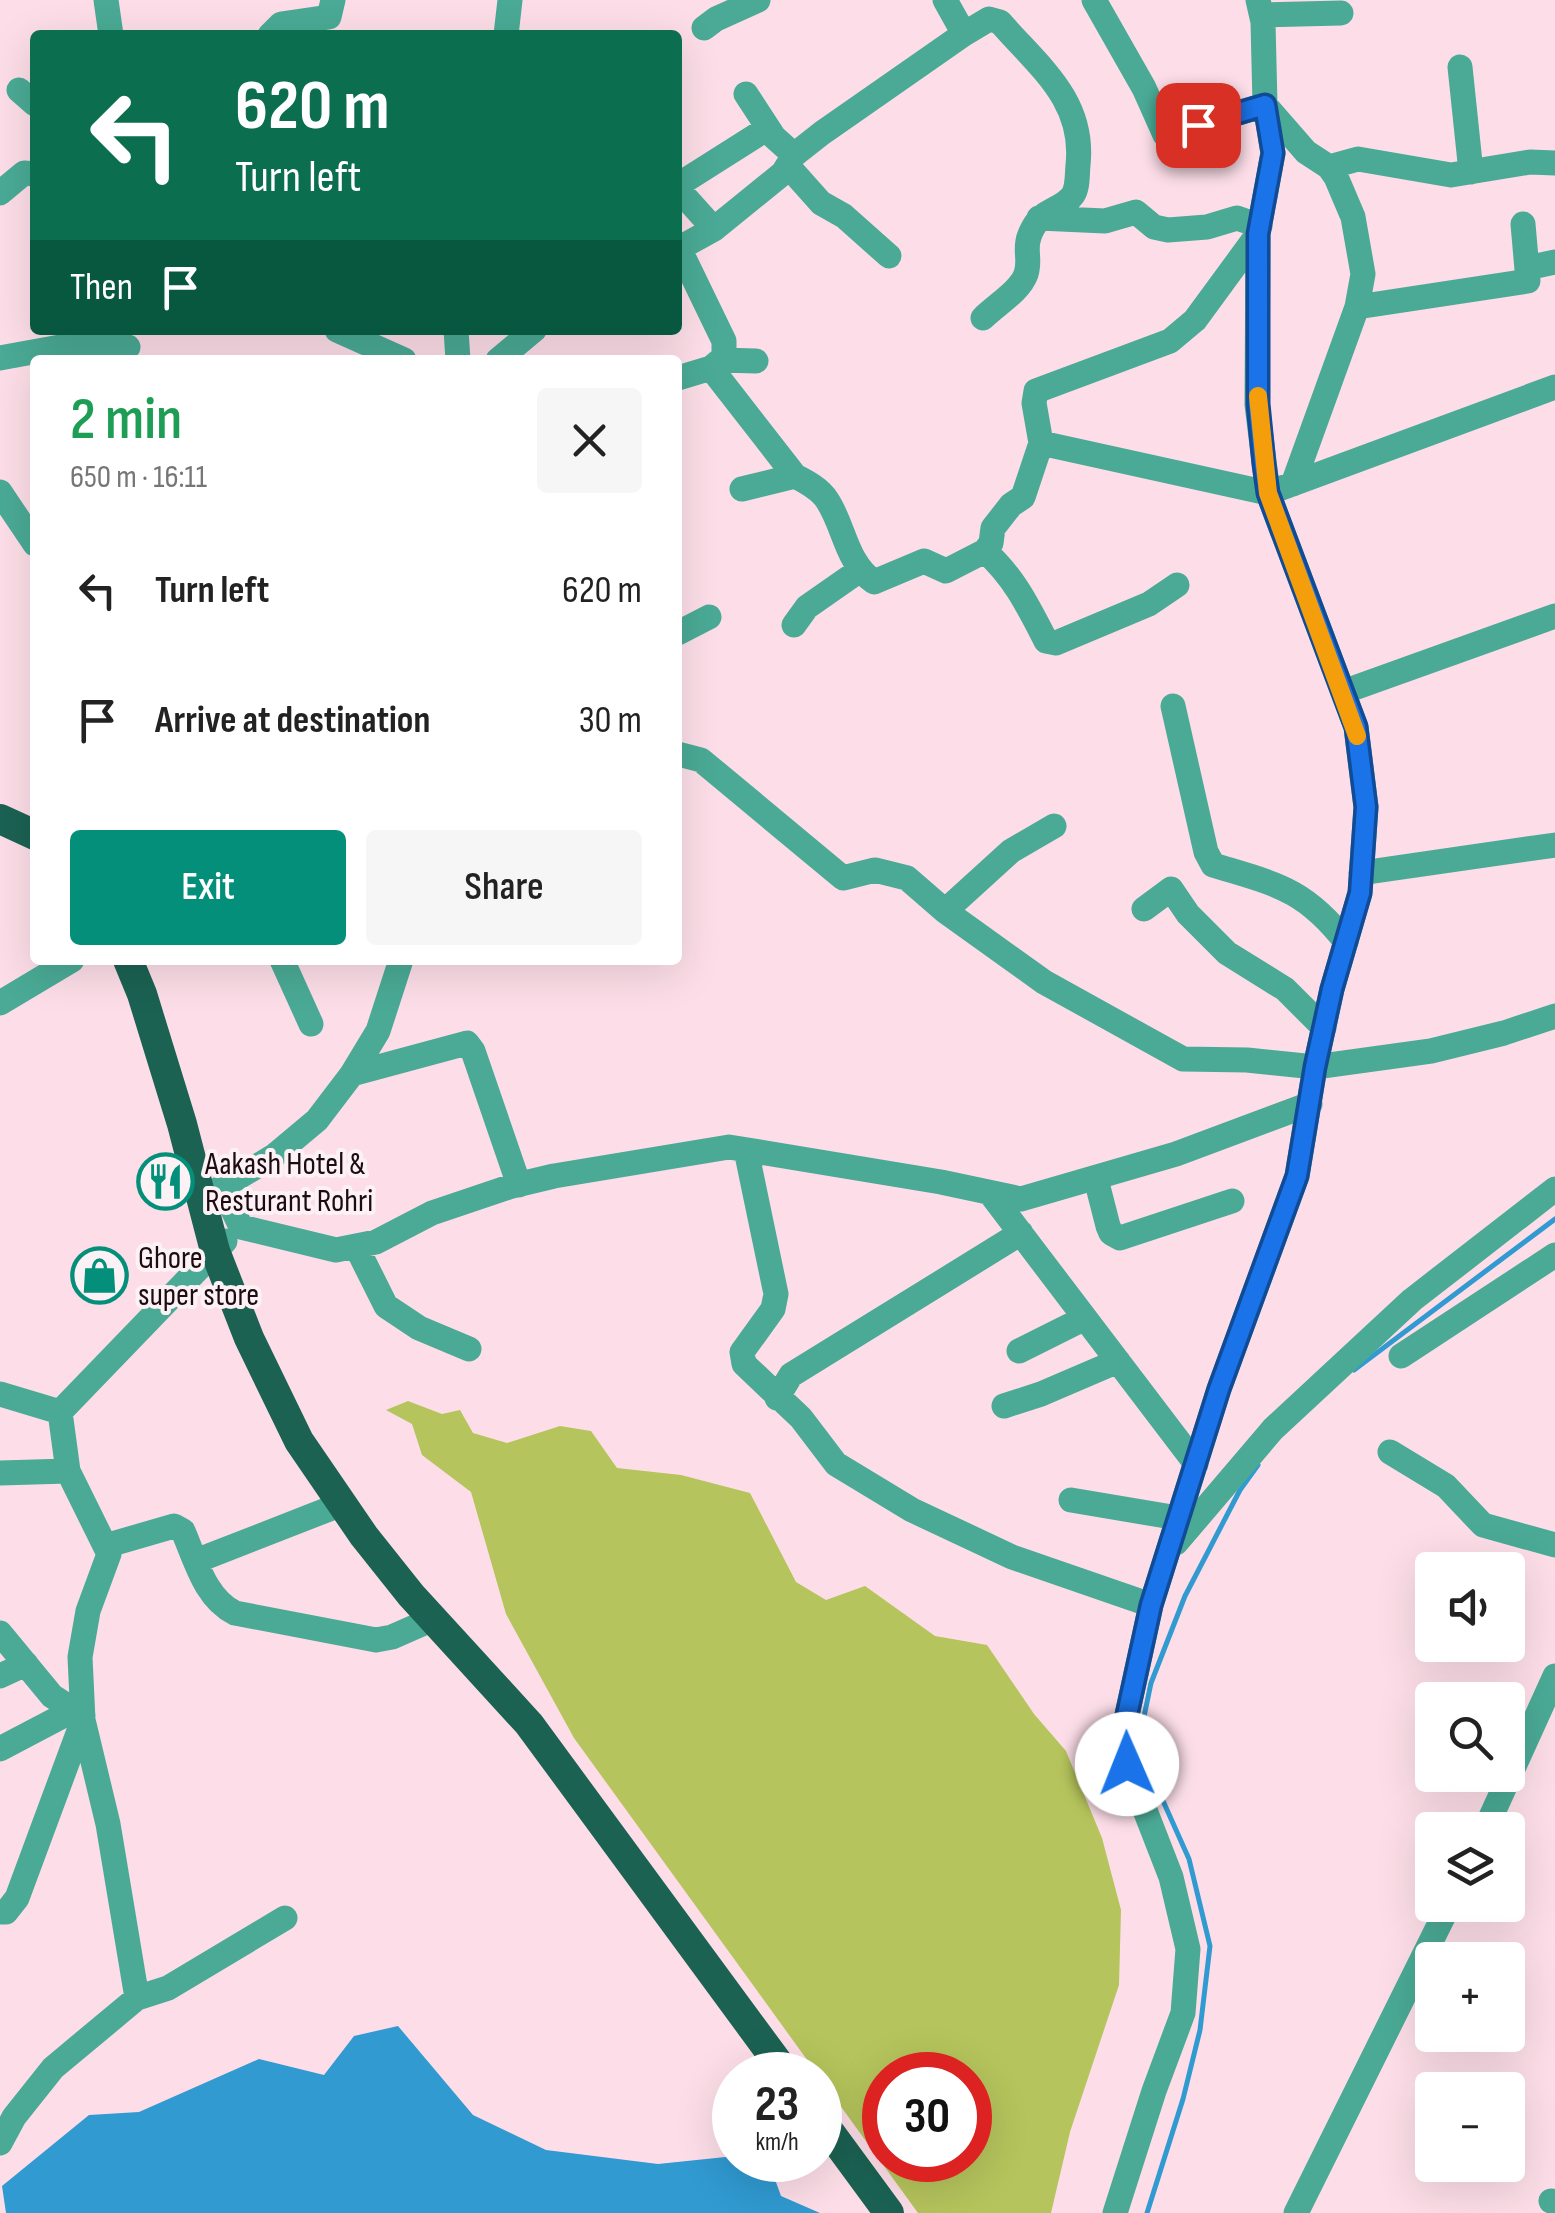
<!DOCTYPE html>
<meta charset="utf-8">
<style>
:root{--surface:#fff;--page:#f6f6f6;--text:#222;--muted:#767676;--accent:#038f79}
body{margin:0;font-family:"Sofia Sans Condensed",sans-serif;background:var(--page);color:var(--text);height:100vh;display:flex;flex-direction:column;font-size:38px;white-space:nowrap}
*{box-sizing:border-box;margin:0}
p{font-size:32px;color:var(--muted)}
.icon{flex:none;width:55px;height:55px;fill:none;stroke:currentColor;stroke-width:2;stroke-linecap:round;stroke-linejoin:round}
.map{position:relative;flex:1;overflow:hidden}
.sheet{position:absolute;left:30px;top:355px;width:652px;height:610px;display:flex;flex-direction:column;background:var(--surface);border-radius:10px;box-shadow:0 10px 40px #0002}
.sheet>*{flex:none}
.guide{position:absolute;left:30px;top:30px;width:652px;height:305px;border-radius:10px;box-shadow:0 10px 40px #0002;background:#0b6e4f;color:#fff;overflow:hidden}
.tools{position:absolute;left:1415px;top:1552px;display:grid;gap:20px}
.tools a{display:grid;place-items:center;width:110px;height:110px;border-radius:10px;background:var(--surface);box-shadow:0 10px 40px #0002;font-size:50px}
.speed{position:absolute;left:712px;top:2052px;display:flex;gap:20px;font-size:50px;font-weight:700;text-align:center}
.speed>*{display:grid;place-content:center;width:130px;height:130px;border-radius:50%;background:var(--surface);box-shadow:0 10px 40px #0002;line-height:1}
.speed small{font-size:25px;font-weight:400}
.speed .limit{border:15px solid #d22;background:#fff;color:#111}
.pin{position:absolute;display:grid;place-items:center;width:85px;height:85px;color:#fff;margin:-42px;border-radius:20px;box-shadow:0 5px 15px #0006}
.me{position:absolute;width:110px;margin:-55px;rotate:359deg;stroke-linejoin:round;filter:drop-shadow(0 0 8px #0008)}
.turn{display:flex;align-items:center;gap:35px;height:210px;padding:0 40px;font-size:45px}
.turn .icon{width:130px;height:130px;stroke-width:2.5}
.turn b{display:block;font-size:70px;line-height:85px}
.then{display:flex;align-items:center;height:95px;padding:0 40px;background:#0003;gap:20px;font-size:38px}
.round{display:grid;place-items:center;flex:none;width:105px;height:105px;border-radius:10px;background:var(--page)}
.headline{display:flex;align-items:center;justify-content:space-between;height:170px;padding:0 40px}
h1{font-size:60px;font-weight:600;line-height:75px;color:#1e9e55}
.cta{display:flex;gap:20px;margin-top:auto;padding:20px 40px}
.cta a{flex:1;height:115px;border-radius:10px;background:var(--accent);color:#fff;font-size:40px;font-weight:600;line-height:115px;text-align:center}
.cta a+a{background:var(--page);color:var(--text)}
ul{padding:0;list-style:none}
li{display:flex;align-items:center;gap:30px;height:130px;padding:0 40px}
li div{flex:1}
li b{display:block;font-size:38px}
li em{font-style:normal}
.map>svg:first-child{display:block}
.green{fill:#b5c45c;fill-rule:evenodd}
.water{fill:#309ad1}
.lines{fill:none;stroke-linecap:round;stroke-linejoin:round}
.stream{stroke:#309ad1;stroke-width:5}
.minor{stroke:#4aaa95;stroke-width:25}
.major{stroke:#1b6253;stroke-width:30}
.route-casing{stroke:#114b97;stroke-width:25}
.route{stroke:#1a73e8;stroke-width:18}
.slow{stroke:#f59e0b;stroke-width:18}
.labels{text-anchor:middle;stroke-width:8;stroke-linejoin:round;paint-order:stroke}
.poi-label{font-size:32px;fill:#1c0c12;stroke:#fcf2f5;text-anchor:start}
</style>
<div class="map">
<svg width="1555" height="2213" viewBox="0 0 1555 2213">
<rect width="100%" height="100%" fill="#fddee8"/>
<!-- green -->
<path class="green" d="M408,1401L442,1414L460,1410L473,1433L507,1443L560,1426L591,1431L617,1468L681,1475L750,1493L796,1582L826,1600L865,1586L935,1636L987,1645L1034,1714L1066,1751L1102,1838L1121,1910L1119,1985L1070,2132L1051,2213H918L574,1738L506,1614L471,1492L422,1455L412,1424L386,1410ZM970,2075V2160H885V2075Z"/>
<!-- water -->
<path class="water" d="M398,2026L473,2115L546,2150L658,2164L735,2156V2160H768L781,2196L820,2213H6L2,2186L89,2115L139,2112L259,2059L324,2075L354,2036Z"/>
<g class="lines">
<!-- stream -->
<path class="stream" d="M1354,1370L1555,1219
M1147,2213L1183,2099L1200,2030L1210,1946L1189,1859L1151,1774L1141,1731L1151,1683L1185,1596L1240,1490L1258,1465"/>
<!-- minor -->
<path class="minor" d="M106,0L111,35
M1094,0L1144,88L1165,135L1265,105L1306,152L1329,167L1336,177L1353,217L1363,274L1357,307L1293,484
M1262,15L1341,13
M704,28L716,19L758,0
M964,34L989,19L1000,22C1039,67 1085,100 1078,165C1077,175 1078,187 1073,195C1064,208 1045,210 1036,223C1020,247 1032,256 1026,274C1020,291 996,305 983,318
M270,35L281,24L329,17L333,0
M506,35L510,0
M1460,67L1471,172
M19,90L35,104
M746,94L774,137L794,155
M788,166L821,203L844,216L889,256
M1329,167L1358,159L1451,175L1530,162L1555,163
M678,185L768,128
M678,189L714,229
M0,193L24,173L35,174
M1039,218L1105,221L1136,212L1154,227L1168,230L1207,227L1237,218L1260,226
M679,248L724,341V357L711,368
M678,249L714,229L783,173L794,155L822,133L964,34L945,0
M1527,268L1555,262
M1357,307L1528,281L1523,224
M337,330L404,360
M456,330L458,360
M0,358L60,347H128
M498,360L534,330
M721,360L756,361
M678,378L711,368L795,476C807,482 820,489 827,500C845,527 845,561 874,582L924,561L946,571L985,551L991,543L993,528L1011,505L1023,497L1041,443L1034,403L1036,391L1170,341L1195,320L1258,234
M1041,443L1268,493L1555,387
M742,489L795,476
M0,492L35,544
M985,551C1014,577 1028,606 1046,641L1056,643L1149,604L1177,585
M794,625L807,607L860,570
M678,633L709,617
M1343,692L1555,616
M1173,706L1206,852L1213,865C1275,884 1304,888 1346,942
M678,754L701,760L843,878L875,870L907,878L945,911L1044,982L1183,1059L1247,1060L1315,1067L1431,1051L1504,1033L1555,1016
M1361,873L1555,845
M1144,909L1171,889L1188,914L1227,953L1285,989L1324,1028
M945,911L1011,851L1054,826
M282,960L311,1024
M0,1003L72,960
M352,1074L467,1043L473,1051L519,1185
M746,1150L776,1294L773,1309L742,1352L744,1364L801,1418L836,1464L912,1510L1012,1557L1151,1605
M1096,1179L1108,1226L1111,1233L1120,1238L1232,1201
M222,1187L241,1227L336,1250L376,1242L432,1213L512,1186L554,1176L729,1147L941,1182L1021,1199L1176,1154L1310,1104
M990,1193L1196,1464
M207,1196L274,1156L317,1120L352,1074L378,1031L401,960
M356,1246L386,1306L419,1328L469,1349
M1019,1351L1085,1318
M1401,1356L1555,1255
M0,1394L60,1412L225,1241
M777,1398L791,1375L1021,1233
M1004,1406L1041,1394L1118,1361
M60,1412L68,1471L109,1554L88,1611L80,1657L83,1720L108,1824L137,1998
M1390,1452L1446,1486L1483,1525L1555,1545
M0,1473L68,1471
M1071,1500L1178,1518
M1176,1543L1273,1429L1412,1300L1555,1189
M105,1546L174,1526L183,1531C196,1561 205,1598 235,1613L376,1640L392,1637L433,1619
M196,1561L342,1504
M0,1633L52,1696L83,1716
M0,1676L26,1664
M0,1749L74,1710
M1485,1830L1555,1676
M0,1912H6L17,1898L83,1720
M0,2143L14,2117L53,2068L137,1998L168,1988L285,1918
M1551,2201L1555,2202
M1115,2213L1154,2091L1183,2013L1188,1949L1171,1877L1127,1764L1125,1724L1151,1605L1219,1389L1297,1176L1315,1067L1332,989L1360,893L1366,807L1356,727L1268,493L1257,405L1258,234L1273,153L1265,105L1263,22L1258,0
M1296,2213L1449,1905"/>
<!-- major -->
<path class="major" d="M0,819L35,835
M128,960L142,994L182,1124L215,1251L249,1338L299,1441L364,1536L411,1595L529,1724L787,2075
M820,2119L889,2213"/>
</g>
<g class="lines">
<defs>
<path id="route" d="M1127,1764L1125,1724L1151,1605L1219,1389L1297,1176L1315,1067L1332,989L1360,893L1366,807L1356,727L1268,493L1264,464L1258,404V234L1273,153L1265,105L1198,125"/>
</defs>
<!-- route casing -->
<use href="#route" class="route-casing"/>
<!-- route -->
<use href="#route" class="route"/>
<!-- slow -->
<path class="slow" d="M1258,396L1268,493L1357,736"/>
</g>
<!-- icons -->
<defs>
<symbol id="restaurant-ring" viewBox="-11 -11 22 22"><circle r="9.5" fill="#fcf2f5" stroke="#038f79" stroke-width="1.5"/><path d="M-5-6h1v4h1v-4h1v4h1v-4h1v5L-1.5 .5V6h-2V.5L-5-1ZM5-6V6H3V1.5H1.5Q1.5-4 5-6Z" fill="#038f79"/></symbol>
<symbol id="shop-ring" viewBox="-11 -11 22 22"><circle r="9.5" fill="#fcf2f5" stroke="#038f79" stroke-width="1.5"/><path d="M-5-2.5h2.3a2.7 3.5 0 0 1 5.4 0H5L5.5 6h-11ZM-1.5-2.5h3a1.5 2.3 0 0 0-3 0Z" fill="#038f79"/></symbol>
</defs>
<g fill-rule="evenodd">
<use href="#restaurant-ring" x="134" y="1150" width="63" height="63"/>
<use href="#shop-ring" x="68" y="1244" width="63" height="63"/>
</g>
<g class="labels">
<!-- poi labels -->
<g class="poi-label">
<text x="205" y="1174">Aakash Hotel &amp;<tspan x="205" dy="37">Resturant Rohri</tspan></text>
<text x="138" y="1268">Ghore<tspan x="138" dy="37">super store</tspan></text>
</g>
</g>
</svg>
<div class="tools">
<a><svg class="icon" aria-label="sound" viewBox="0 0 24 24"><path d="M4 9h4l5-4v14l-5-4H4zM17 9q2 3 0 6"/></svg></a>
<a><svg class="icon" aria-label="search" viewBox="0 0 24 24"><circle cx="10" cy="10" r="6"/><path d="M15 15l6 6"/></svg></a>
<a><svg class="icon" aria-label="layers" viewBox="0 0 24 24"><path d="M12 4l9 5-9 5-9-5zM3 14l9 5 9-5"/></svg></a>
<a>+</a>
<a>−</a>
</div>
<div class="speed"><div>23<small>km/h</small></div><div class="limit">30</div></div>
<div class="pin" style="left:1198px;top:125px;background:#d93025"><svg class="icon" aria-label="arrive" viewBox="0 0 24 24"><path d="M6 21V4h12l-3 4 3 4H6"/></svg></div>
<svg class="me" style="left:1127px;top:1764px" viewBox="-20 -20 40 40"><circle r="19" fill="#fff"/><path d="M0-13L10 11 0 6-10 11z" fill="#1a73e8"/></svg>
<div class="guide">
<div class="turn"><svg class="icon" aria-label="left" viewBox="0 0 24 24"><path d="M17 20v-9H6M10 6l-5 5 5 5"/></svg><div><b>620 m</b>Turn left</div></div>
<div class="then">Then<svg class="icon" aria-label="arrive" viewBox="0 0 24 24"><path d="M6 21V4h12l-3 4 3 4H6"/></svg></div>
</div>
<section class="sheet">
<div class="headline"><div><h1>2 min</h1><p>650 m · 16:11</p></div><a class="round"><svg class="icon" aria-label="close" viewBox="0 0 24 24"><path d="M6 6l12 12M18 6L6 18"/></svg></a></div>
<ul>
<li><svg class="icon" aria-label="left" viewBox="0 0 24 24"><path d="M17 20v-9H6M10 6l-5 5 5 5"/></svg><div><b>Turn left</b></div><em>620 m</em></li>
<li><svg class="icon" aria-label="arrive" viewBox="0 0 24 24"><path d="M6 21V4h12l-3 4 3 4H6"/></svg><div><b>Arrive at destination</b></div><em>30 m</em></li>
</ul>
<div class="cta"><a>Exit</a><a>Share</a></div>
</section>
</div>
